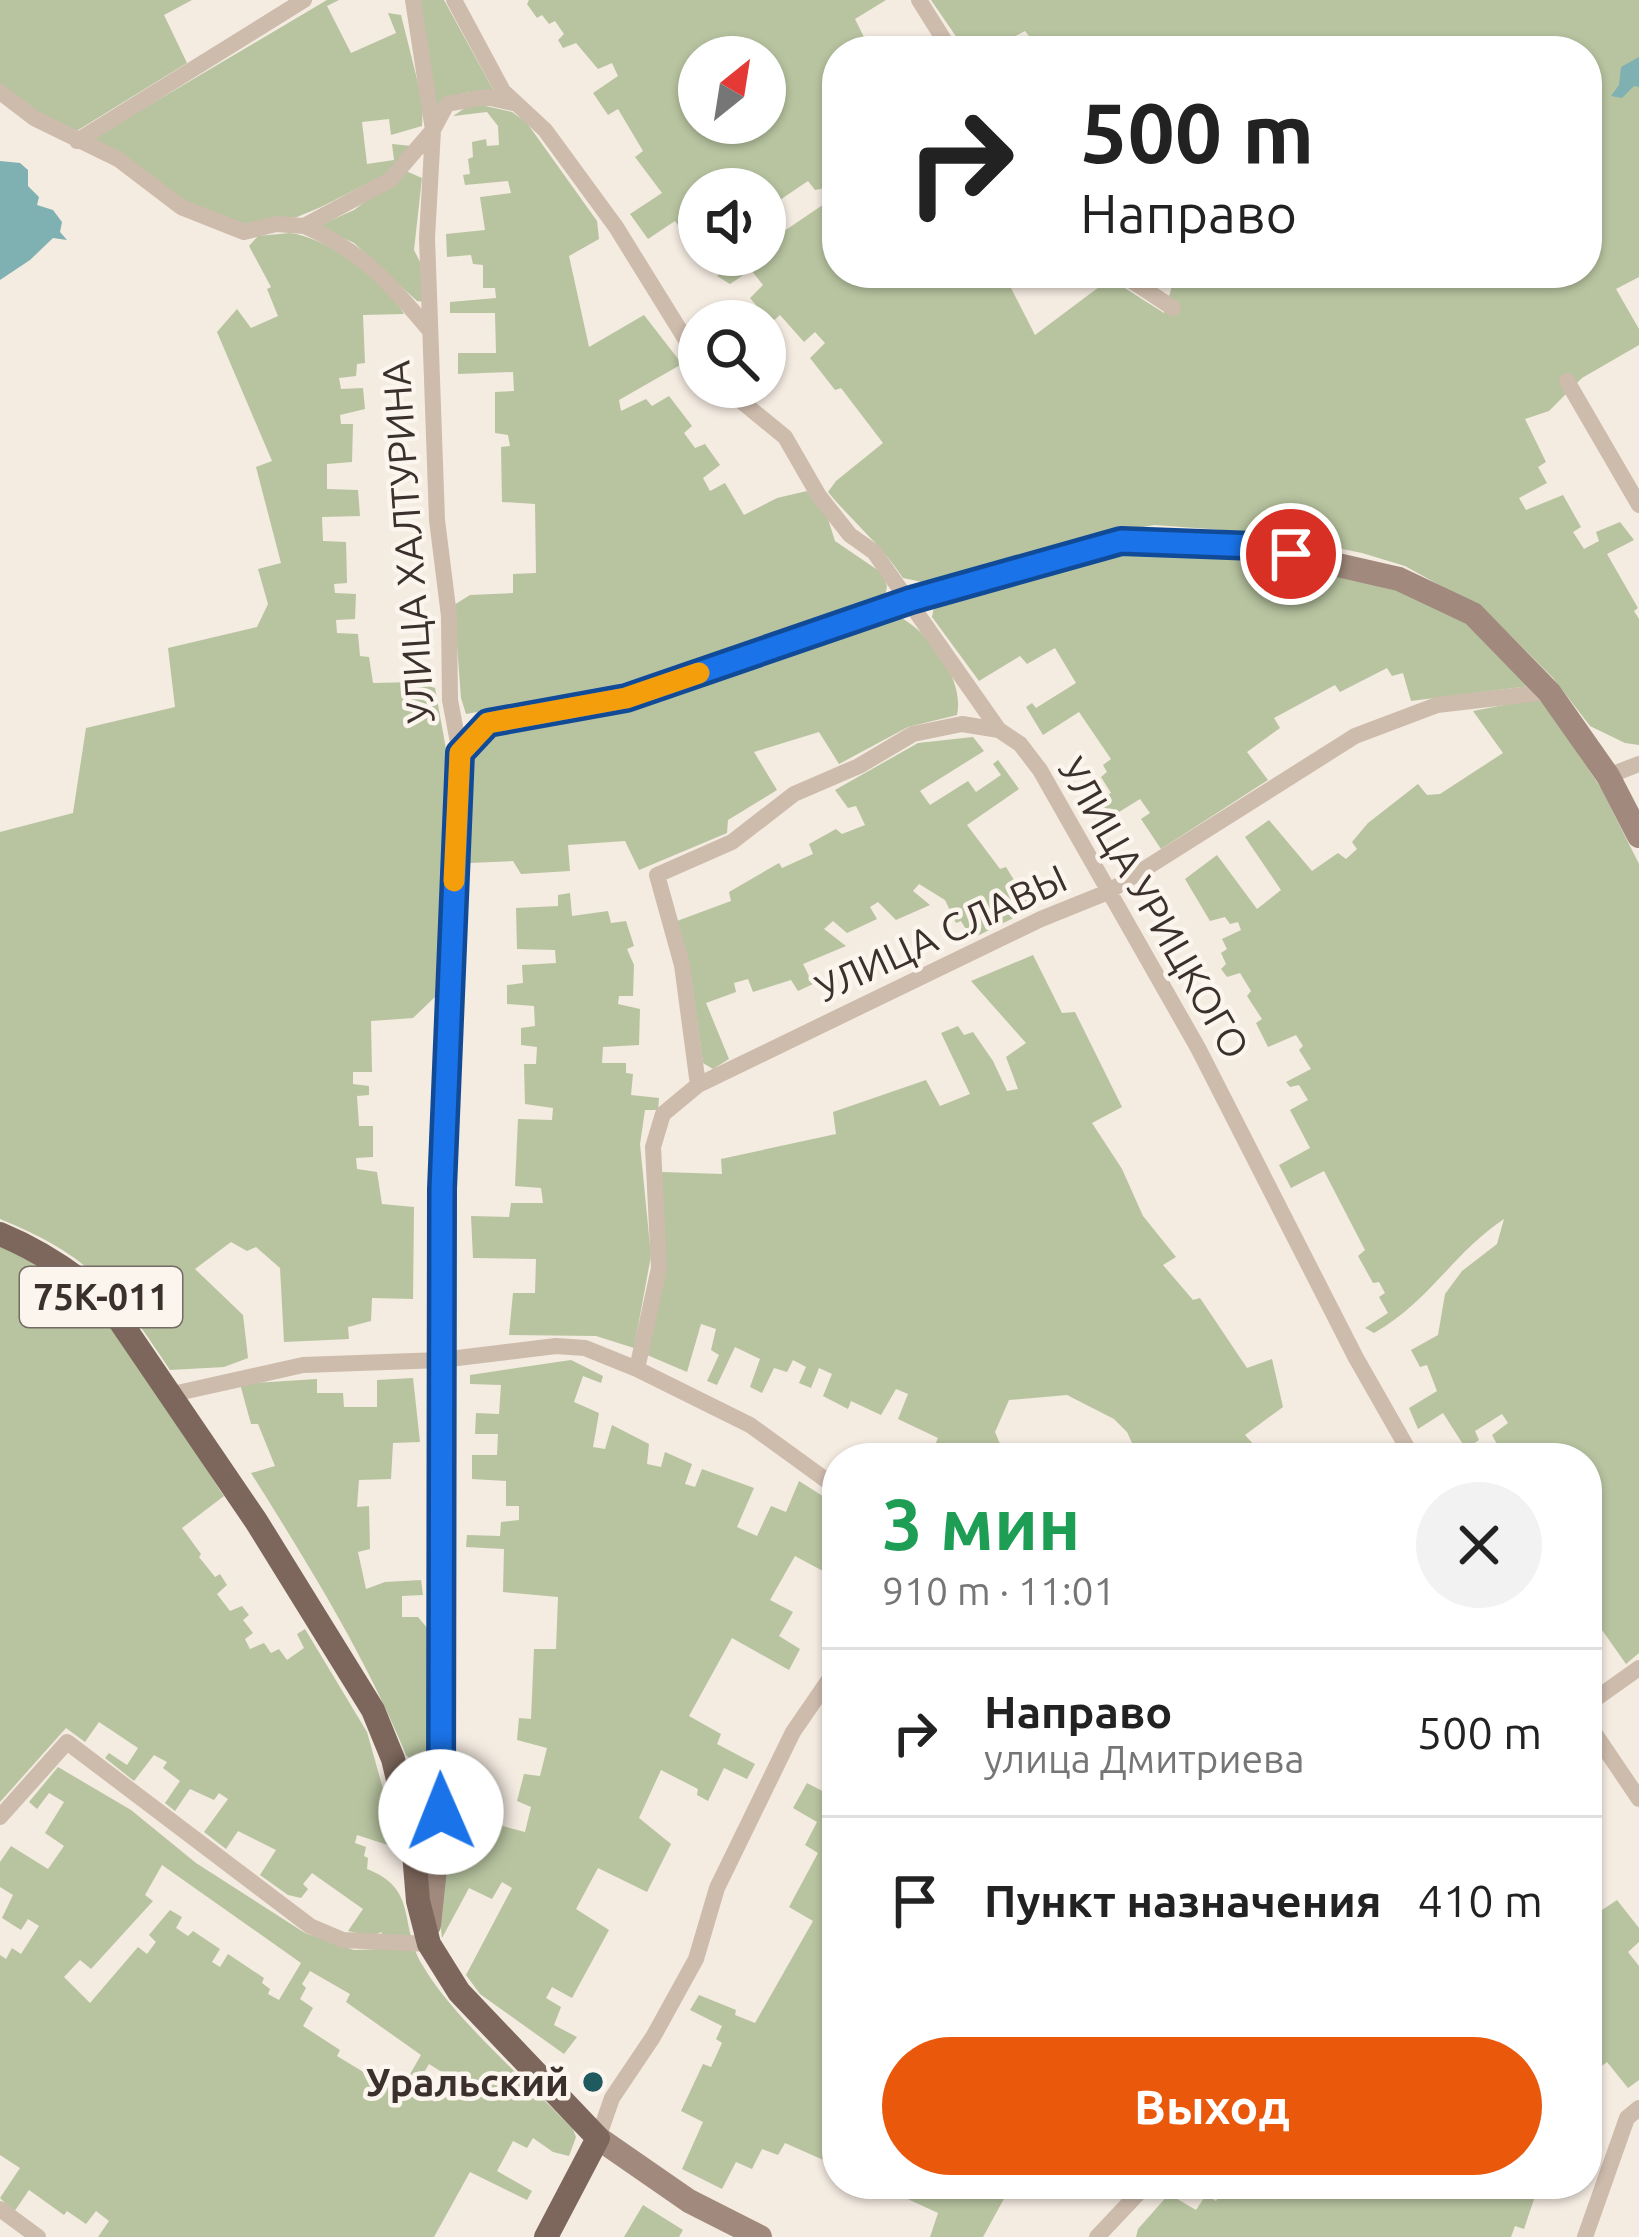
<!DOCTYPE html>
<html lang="ru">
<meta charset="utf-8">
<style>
:root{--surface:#fff;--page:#f2f2f2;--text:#222;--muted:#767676;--line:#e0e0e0;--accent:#ea580c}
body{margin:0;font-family:Ubuntu,sans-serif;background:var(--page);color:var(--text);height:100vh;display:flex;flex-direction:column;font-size:45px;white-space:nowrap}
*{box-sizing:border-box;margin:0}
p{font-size:39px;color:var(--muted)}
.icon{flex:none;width:66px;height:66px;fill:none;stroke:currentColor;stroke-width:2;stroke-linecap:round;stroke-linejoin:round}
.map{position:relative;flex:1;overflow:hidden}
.side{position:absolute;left:822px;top:1443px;width:780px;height:756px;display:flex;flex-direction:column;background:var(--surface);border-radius:48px;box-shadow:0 3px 9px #0004}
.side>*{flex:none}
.banner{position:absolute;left:822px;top:36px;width:780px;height:252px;border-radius:48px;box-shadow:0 3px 9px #0004;background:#fff;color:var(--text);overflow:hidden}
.needle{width:78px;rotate:30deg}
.fabs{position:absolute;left:678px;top:36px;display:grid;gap:24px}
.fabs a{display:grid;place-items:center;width:108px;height:108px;border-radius:50%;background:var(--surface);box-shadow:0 3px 9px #0004;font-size:60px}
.pin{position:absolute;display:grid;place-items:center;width:102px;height:102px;color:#fff;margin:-51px;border:6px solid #fff;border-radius:50%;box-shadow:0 3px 12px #0007}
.me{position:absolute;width:132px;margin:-66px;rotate:359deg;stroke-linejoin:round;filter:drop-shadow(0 0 9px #0008)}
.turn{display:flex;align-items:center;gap:42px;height:252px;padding:0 60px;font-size:54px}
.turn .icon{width:156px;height:156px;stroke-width:2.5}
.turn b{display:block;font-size:84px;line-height:102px}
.round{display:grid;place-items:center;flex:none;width:126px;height:126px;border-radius:63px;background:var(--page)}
.head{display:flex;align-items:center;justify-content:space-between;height:204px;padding:0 60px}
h1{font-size:72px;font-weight:700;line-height:90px;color:#1e9e55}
.cta{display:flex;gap:24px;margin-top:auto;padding:24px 60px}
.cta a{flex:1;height:138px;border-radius:72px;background:var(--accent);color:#fff;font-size:48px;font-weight:700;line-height:138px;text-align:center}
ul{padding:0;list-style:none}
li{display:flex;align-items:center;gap:36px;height:168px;padding:0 60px;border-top:3px solid var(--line)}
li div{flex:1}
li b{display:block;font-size:45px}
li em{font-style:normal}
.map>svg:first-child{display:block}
.green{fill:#b8c4a0;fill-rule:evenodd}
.water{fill:#7fb0b2}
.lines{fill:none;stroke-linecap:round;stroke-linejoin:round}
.street{stroke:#cdbbac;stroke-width:16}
.secondary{stroke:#a18a7d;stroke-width:24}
.primary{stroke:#7d675c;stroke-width:24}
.route-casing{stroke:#114b97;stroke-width:30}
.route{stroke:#1a73e8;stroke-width:21}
.slow{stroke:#f59e0b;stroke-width:21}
.poi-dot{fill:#1f5a5e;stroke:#fbf5ee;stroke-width:4.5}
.labels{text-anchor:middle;stroke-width:9;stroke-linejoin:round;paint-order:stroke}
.shield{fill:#fbf5ee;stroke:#756b66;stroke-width:3}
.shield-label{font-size:36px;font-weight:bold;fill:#3b302b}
.street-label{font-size:39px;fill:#3b302b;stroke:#fbf5ee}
.poi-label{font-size:39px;font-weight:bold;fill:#3b302b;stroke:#fbf5ee;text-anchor:end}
</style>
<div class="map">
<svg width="1639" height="2237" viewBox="0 0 1639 2237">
<rect width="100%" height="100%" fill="#f4ebe1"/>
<!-- green -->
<path class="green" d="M0,0H192L164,15L187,63L75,132L48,120L0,84Z
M327,0H339L327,6L351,53L396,33L388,13L401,15L423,103L422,126L391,135L389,119L362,122L367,164L394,160L392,144L412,146L392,171L321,207L297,217L245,224L182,200L92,139Z
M418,0H444L495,93C471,90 451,91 436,113Z
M529,0H886L855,19L871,51H837V186L815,190L808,181L765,210V189H699V254L675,221L648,239L630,214L662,193L635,157L643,151L618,109L608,115L593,93L618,76L612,63L598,69L576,43L563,48L558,40L564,34L555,21L549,24L542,15L537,18L527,4ZM699,57H765V123H699Z
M931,0H1639V277L1616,289L1639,329V345L1582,378L1549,411L1525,419L1546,462L1538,467L1547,483L1519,498L1526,510L1563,495L1581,527L1573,532L1584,549L1599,541L1596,532L1620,522L1634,540L1607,554L1638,608L1634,611L1639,619V745L1625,743L1590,726L1553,678L1486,611L1405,566L1362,553L1263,533L1155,525L1109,532L927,583L903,578C882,546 853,522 828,492L836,481L883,443L841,388L835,390L810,358L825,343L815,332L804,342L780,315L771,323L750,298L763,285L751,270L730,284L717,276L749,255H765V244L833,198L837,199V273H1030L1010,286L1035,335L1099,287L1090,273L1109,278L1164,313L1172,286L1164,279L1169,273H1587V51H1053L1045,39L1035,44L1025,31L987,51H966Z
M481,105L512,112L527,123L597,221L599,239L569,256L589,347L644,315L682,364L619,400L621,411L646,399L652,406L669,396L692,426L684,433L695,448L705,444L720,465L703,478L710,491L725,483L744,515L777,498L807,491L828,519L835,541L882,573L887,586L885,597L598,691L466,714L461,698L454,605L470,595L513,593V574L536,573L535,504L502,502L501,447L510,446L508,435L495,433V392L514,391L513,372L458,374V353H496L495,313H450V302L496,298L495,288H483V265L473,264L471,255L447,257L446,234L485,230L480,197L511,193L508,181L465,185L463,175L470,174L468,159L473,157L472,142L486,139L487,146L499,145L498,126L487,112L453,116L468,106Z
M406,171L422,178L414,250L420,262L425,302L417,301L354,243L318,226L354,210Z
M290,233C328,238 386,280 404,314L363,315L365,363L357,364L356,376L339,378L341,389L363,388L365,409L340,415L341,424H353L352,462L327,464V489L358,490L360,516L322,517L323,541L346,542L347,583L334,584L335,593L356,594L355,619L336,620L337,633L358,634L360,656L369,657L373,683L417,682L435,688L446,749L437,995L413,1018L371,1021L372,1072H353V1084L369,1086V1095L357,1096L359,1126H373V1157L356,1158L357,1169L377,1172L382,1204L414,1207L413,1299L372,1298L371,1321L348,1327L349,1339L284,1342L280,1268L256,1247L247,1251L231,1242L195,1269L243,1315L248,1358L224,1367L170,1370C117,1290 91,1256 0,1219V832L73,813L86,728L175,707L168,648L257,627L268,604L258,569L281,563L256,467L272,461L217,332L237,309L251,328L278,316L267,289L271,287L249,246L258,236Z
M1130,553H1247L1396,588L1465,622L1530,686L1411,701L1403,673L1392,676L1387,668L1340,692L1335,685L1274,718L1280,728L1247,752L1268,780L1161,849L1141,819L1150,813L1140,799L1098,825L1088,807L1111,793L1101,777L1107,772L1103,765L1111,759L1079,712L1043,735L1026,707L1032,703L1036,708L1076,683L1055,648L1027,664L1020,656L979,681L932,617L934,607L1079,563Z
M898,616C929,632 965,679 957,715L908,727L839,764L819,732L754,752L777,790L728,820L727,833L639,870L625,841L568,845L570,871L521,874L513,861L470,863L466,856L472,756L495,735Z
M1541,698L1601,788L1639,864V1653L1626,1664L1602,1630L1587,1640V1458H1486L1484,1455L1498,1446L1492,1435L1508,1423L1502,1414L1475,1431L1479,1440L1466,1449L1443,1413L1418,1429L1409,1408L1437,1391L1427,1365L1420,1367L1411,1350L1438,1335L1445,1294L1462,1271L1497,1244L1504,1219C1453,1253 1429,1302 1374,1333L1365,1328L1388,1313L1379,1297L1385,1293L1379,1282L1373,1283L1358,1256L1365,1250L1324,1171L1291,1188L1279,1165L1310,1148L1290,1110L1308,1100L1299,1085L1290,1087L1286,1082L1311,1069L1299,1050L1303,1046L1296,1035L1268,1047L1256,1023L1262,1019L1247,996L1251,991L1240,973L1227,977L1221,969L1226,964L1221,953L1227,949L1222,939L1241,930L1238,922L1230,924L1225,917L1210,921L1185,879L1217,855L1257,909L1281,890L1245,837L1269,820L1312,871L1338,853L1346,859L1357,849L1352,842L1368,823L1418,784L1427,795L1440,794L1503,753L1473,711Z
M973,737L984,751L920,791L930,805L968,781L976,792L1001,775L993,764L998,760L1019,789L967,825L1000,869L1006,867L1032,909L977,936L967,931L961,921L956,923L945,900L919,884L913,891L930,905L896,920L878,902L870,907L877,919L847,933L833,921L824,929L846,946L803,964L813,984L798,991L791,980L753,992L748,979L734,983L736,992L706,1003L729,1059L713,1069L703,1063L692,984L677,921L731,901L729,892L779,863L782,868L813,854L809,844L836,829L842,834L865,825L856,806L848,808L835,790L918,743Z
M570,893L572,916L608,911L611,923L626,921L634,946L627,949L634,965L633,996H619L618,1004L640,1009L639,1045L603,1047L602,1063H626V1073L633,1074L631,1095L659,1098L658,1110H645L640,1144L651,1256L634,1348L596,1336L509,1335L513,1293H535L536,1259L473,1258L471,1216L509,1217L511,1203H543L541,1188L515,1186L518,1119L552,1120L553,1108L525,1104L524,1064H536L537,1047L521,1045V1028L535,1026L534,1006L507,1004V985L523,983L522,965L556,963L555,950L517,949L516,908L558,906V895Z
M1033,955L1062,1013L1075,1012L1122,1107L1092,1123L1122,1169L1143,1216L1176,1257L1163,1265L1193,1300L1200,1298L1247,1368L1272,1359L1283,1407L1245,1435L1266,1458H1139L1127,1432L1114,1419L1067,1395L1009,1400L995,1432L1000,1444L1020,1458H929L938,1438L898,1419L908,1394L896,1389L881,1415L851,1401L848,1409L823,1396L832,1374L819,1368L811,1388L799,1383L806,1367L793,1360L787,1372L774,1368L762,1393L750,1387L760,1359L735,1347L717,1385L707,1381L719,1355L711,1350L716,1329L701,1324L687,1372L647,1355L662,1172L722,1174L721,1159L836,1134L833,1112L926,1080L940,1106L970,1094L941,1033L958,1026L964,1035L973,1032L993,1061L1007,1091L1018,1089L1006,1057L1026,1043L971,981Z
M0,1246C14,1253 29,1259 42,1267C124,1318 173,1418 224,1496L182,1528L201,1554L199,1557L215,1577L220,1574L227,1585L217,1594L230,1611L242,1606L249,1615L243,1620L253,1633L245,1639L250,1649L264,1643L271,1653L279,1649L287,1660L304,1648L297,1634L305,1629L367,1732L400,1849L357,1835L355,1843L366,1847L364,1856L368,1858L367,1869C419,1889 398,1924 423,1966C454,2019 528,2082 573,2129L576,2137L569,2156L553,2152L533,2138L527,2148L513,2141L497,2171L532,2191L527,2200L470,2172L434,2237H98L109,2221L96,2211L86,2224L67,2211L64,2215L29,2190L14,2212L0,2198L20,2168L0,2155V1955L6,1959L12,1948L21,1954L39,1926L28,1919L21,1930L2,1918L13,1895L0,1887V1862L11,1846L48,1869L64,1846L45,1833L64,1802L49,1793L37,1809L29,1802L58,1767L131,1810L196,1863L305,1933L354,1950L379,1949L382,1932L371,1936L348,1931L363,1909L312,1873L303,1884L308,1889L301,1898L288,1895L260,1875L276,1850L238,1831L226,1849L204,1832L228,1799L219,1793L214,1800L190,1789L175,1811L165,1803L180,1781L163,1768L167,1762L154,1755L134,1781L105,1758L109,1753L127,1765L138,1748L99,1722L85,1742L66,1728L0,1802ZM162,1865L301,1963L279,2000L268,1994L270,1989L262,1983L264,1978L228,1954L220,1967L212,1962L220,1949L193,1931L188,1936L176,1928L182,1917L170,1910L149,1935L156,1942L147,1954L138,1947L90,2003L64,1977L80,1960L91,1969L153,1901L145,1895ZM310,1971L350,1994L346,2002L421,2055L405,2083L389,2074L385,2081L368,2070L365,2073L337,2056L340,2050L303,2026L313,2008L300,1999L306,1988L302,1984ZM429,2064L453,2079L440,2101L416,2086Z
M571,1360L603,1376L601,1383L583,1376L574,1402L599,1413L593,1447L605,1449L612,1425L649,1444L647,1464L661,1467L665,1452L692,1464L685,1484L695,1487L702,1469L754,1488L737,1527L757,1536L771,1506L786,1512L799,1481L837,1505V1572L834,1577L795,1556L770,1600L793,1612L779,1636L800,1649L789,1670L732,1638L689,1716L721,1734L717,1744L755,1764L747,1779L724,1768L708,1801L697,1795L698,1789L661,1770L639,1818L671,1844L647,1892L598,1868L576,1909L609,1930L572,1998L552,1987L546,1998L561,2007L554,2025L577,2037L564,2054L480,1994L466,1975L512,1888L502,1882L492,1899L469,1888L442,1938C437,1902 444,1866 457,1832L495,1839L499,1825L525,1832L531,1807L517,1801L524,1774L540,1776L547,1748L517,1740L519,1718L531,1719L534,1649H556L558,1597L503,1592L504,1549L466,1547L467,1535L500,1536L501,1522L519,1520V1506H506V1481L472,1479V1455H497L498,1434H475L476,1413L499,1414L501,1385L470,1384V1375Z
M413,1378L420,1442L393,1443L391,1479L359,1480L357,1507L369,1506L370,1549L358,1552L366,1589L385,1582L421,1580L423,1595L402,1596V1617H418L428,1629L431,1751L412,1760L406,1755C365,1655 308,1564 251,1473L275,1466L258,1424H251L240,1384L317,1379V1393H343L344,1407H377V1380Z
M807,1783L830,1795L837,1784V2166L785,2143L778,2155L762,2149L752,2169L736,2162L722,2189L682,2169L703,2122L681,2111L703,2064L711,2067L722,2043L716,2039L722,2026L690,2010L699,1995L736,2010L735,2015L755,2023L813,1921L789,1907L818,1853L805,1845L817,1822L793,1808Z
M1617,1900L1639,1928V1942L1628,1952L1639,1966V2080L1628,2088L1607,2062L1587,2077V1920Z
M875,2184H1012L983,2237H930L938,2213Z
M1247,2184H1539L1524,2229L1515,2226L1511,2237H1136L1138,2229L1169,2194L1196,2210L1206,2195L1216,2201L1224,2189L1241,2198Z
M643,2205L683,2230L679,2237H624Z"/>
<!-- water -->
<path class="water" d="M1639,57V87L1634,86L1622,98L1611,96L1619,85L1621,67Z
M0,161L20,163L28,170V186L39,197L37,205L53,210L62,222L60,232L67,240L53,238L30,260L0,280Z"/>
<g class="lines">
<!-- street -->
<path class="street" d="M413,0L433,130L427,238L437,520L449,616L450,700L460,753
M454,0L503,91L545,130L616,227L699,361
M919,0L951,51
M0,92L34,118L118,159L181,207L244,232L276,224L304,226L390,180L433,130L447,104L486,97L513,103
M77,141L304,0
M304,226C361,250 391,284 430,331
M1120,273L1173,308
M1567,381L1639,505
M724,387L785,437L819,496L850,535L874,552L999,730L1020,744L1040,770L1198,1048L1356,1358L1413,1458
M1608,776L1639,764
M698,1085L682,965L657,875L732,842L794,794L859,766L913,734L962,724L999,730
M637,1369L659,1268L653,1147L663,1114L698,1085L1041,919L1108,892L1355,736L1437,705L1549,692
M173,1394L303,1365L441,1360L556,1346L585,1348L637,1369L750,1425L837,1488
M1587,1705L1639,1668
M1587,1722L1639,1799
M0,1817L67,1742L310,1926L343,1940L429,1944
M598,2138L612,2098L653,2037L696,1959L717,1888L793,1732L837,1668
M0,2209L38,2237
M1097,2237L1147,2184
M1585,2237L1627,2118L1639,2108"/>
<!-- secondary -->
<path class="secondary" d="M429,1925L441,1812L442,1189L460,753L488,723L626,698L911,600L1121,541L1255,546L1399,579L1473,614L1549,692L1608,776L1639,836
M598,2138L689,2201L760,2237"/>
<!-- primary -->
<path class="primary" d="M0,1234C41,1251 74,1273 107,1302L256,1521L373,1710L393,1759L413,1841L418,1901L429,1944L459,1992L598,2138L546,2237"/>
</g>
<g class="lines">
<defs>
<path id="route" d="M441,1812L442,1189L460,753L488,723L626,698L911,600L1121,541L1255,546L1291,554"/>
</defs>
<!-- route casing -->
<use href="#route" class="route-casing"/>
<!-- route -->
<use href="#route" class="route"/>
<!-- slow -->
<path class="slow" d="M454,881L460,753L488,723L626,698L699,673"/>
</g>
<!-- markers -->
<circle class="poi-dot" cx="593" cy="2082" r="12"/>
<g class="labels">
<!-- shield labels -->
<rect class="shield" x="20" y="1267" width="162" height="60" rx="9"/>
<g class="shield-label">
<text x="101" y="1310">75К-011</text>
</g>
<!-- street labels -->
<g class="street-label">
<text transform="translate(408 542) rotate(-94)" y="14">УЛИЦА ХАЛТУРИНА</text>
<text transform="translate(1154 908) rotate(60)" y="14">УЛИЦА УРИЦКОГО</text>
<text transform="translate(941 933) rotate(-25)" y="14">УЛИЦА СЛАВЫ</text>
</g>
<!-- poi labels -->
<g class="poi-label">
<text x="569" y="2096">Уральский</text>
</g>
</g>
</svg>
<div class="fabs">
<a><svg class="needle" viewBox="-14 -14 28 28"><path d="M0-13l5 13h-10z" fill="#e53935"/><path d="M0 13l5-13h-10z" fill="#767676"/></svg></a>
<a><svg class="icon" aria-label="sound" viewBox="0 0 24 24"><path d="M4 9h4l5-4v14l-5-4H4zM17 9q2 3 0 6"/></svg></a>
<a><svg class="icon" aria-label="search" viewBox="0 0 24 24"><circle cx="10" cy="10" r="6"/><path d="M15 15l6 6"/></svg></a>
</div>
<div class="pin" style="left:1291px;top:554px;background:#d93025"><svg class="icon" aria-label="arrive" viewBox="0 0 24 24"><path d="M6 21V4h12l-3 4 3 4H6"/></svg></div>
<svg class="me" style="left:441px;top:1812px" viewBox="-20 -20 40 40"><circle r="19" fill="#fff"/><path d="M0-13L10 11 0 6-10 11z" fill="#1a73e8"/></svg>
<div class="banner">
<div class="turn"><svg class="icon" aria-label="right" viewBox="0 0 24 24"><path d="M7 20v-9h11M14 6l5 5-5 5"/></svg><div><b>500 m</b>Направо</div></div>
</div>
<section class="side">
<div class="head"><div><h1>3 мин</h1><p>910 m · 11:01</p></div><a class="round"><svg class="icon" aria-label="close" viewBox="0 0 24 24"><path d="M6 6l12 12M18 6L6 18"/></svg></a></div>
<ul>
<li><svg class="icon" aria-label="right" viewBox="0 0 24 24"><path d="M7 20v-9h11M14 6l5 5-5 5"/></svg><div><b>Направо</b><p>улица Дмитриева</p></div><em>500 m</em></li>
<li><svg class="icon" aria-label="arrive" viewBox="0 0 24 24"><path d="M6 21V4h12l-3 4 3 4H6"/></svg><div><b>Пункт назначения</b></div><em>410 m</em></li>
</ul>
<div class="cta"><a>Выход</a></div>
</section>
</div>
